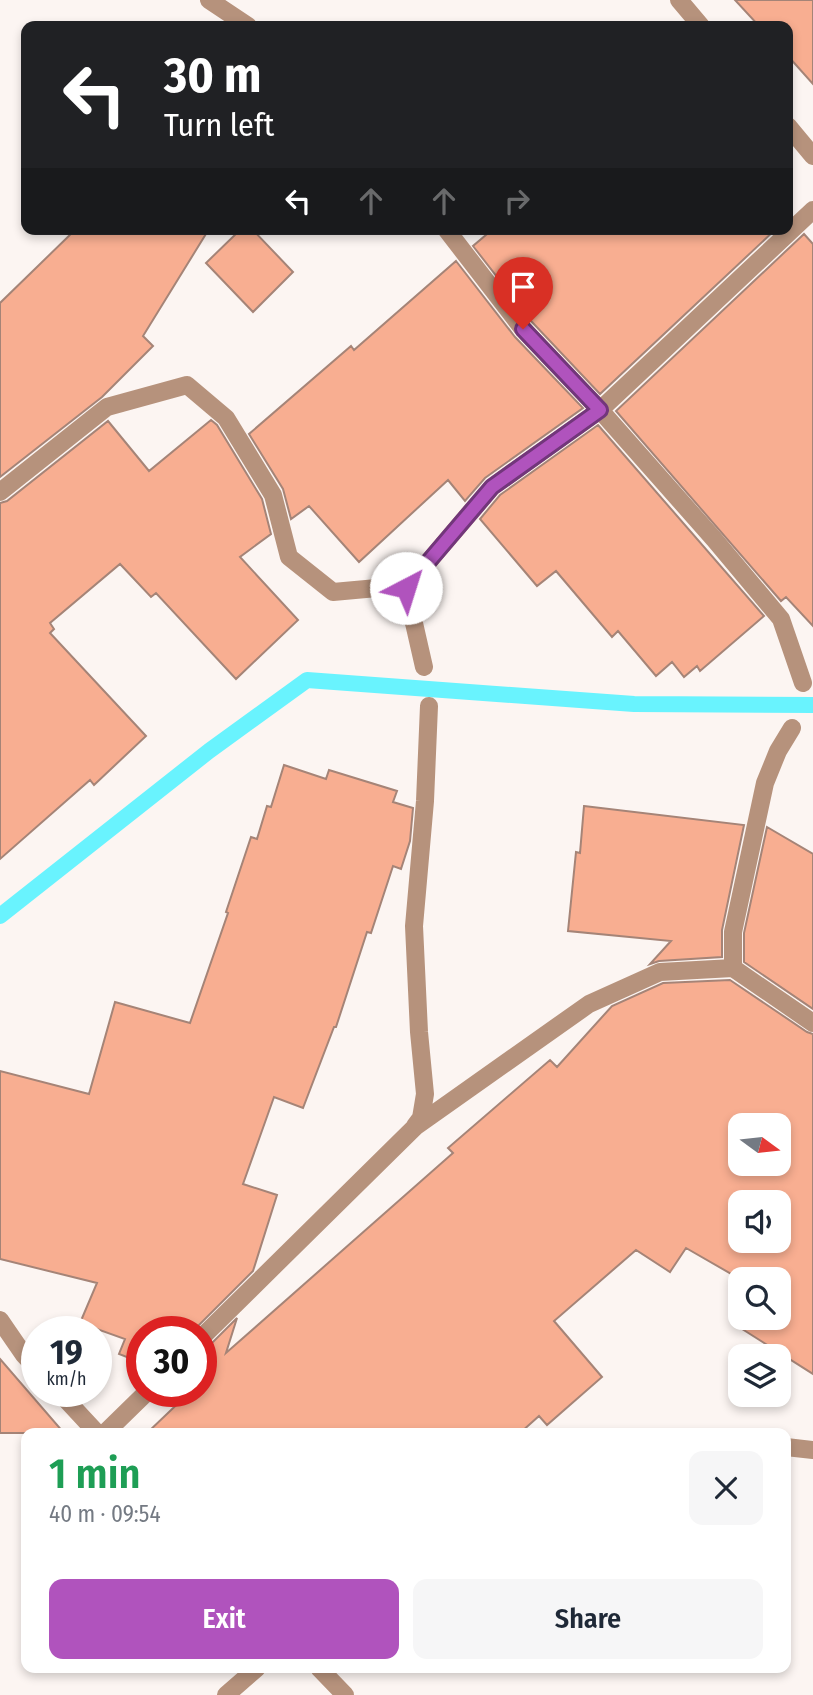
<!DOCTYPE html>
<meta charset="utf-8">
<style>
:root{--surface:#fff;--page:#f6f6f7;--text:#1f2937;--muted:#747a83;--accent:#b053bd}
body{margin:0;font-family:"Fira Sans Condensed",sans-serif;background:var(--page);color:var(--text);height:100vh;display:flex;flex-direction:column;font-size:26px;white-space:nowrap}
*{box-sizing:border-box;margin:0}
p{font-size:23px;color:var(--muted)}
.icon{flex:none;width:38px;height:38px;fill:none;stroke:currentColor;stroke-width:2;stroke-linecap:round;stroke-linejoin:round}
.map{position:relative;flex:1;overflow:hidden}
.panel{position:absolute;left:21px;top:1428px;width:770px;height:245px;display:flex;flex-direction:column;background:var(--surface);border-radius:14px;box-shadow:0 4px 10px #0003}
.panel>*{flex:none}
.hud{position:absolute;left:21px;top:21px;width:772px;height:214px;border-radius:14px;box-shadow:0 4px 10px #0003;background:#202124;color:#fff;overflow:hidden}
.needle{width:46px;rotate:105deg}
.fabs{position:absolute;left:728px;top:1113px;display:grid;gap:14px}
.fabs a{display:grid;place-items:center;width:63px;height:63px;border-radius:14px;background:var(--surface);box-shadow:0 4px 10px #0003;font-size:35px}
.speed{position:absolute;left:21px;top:1316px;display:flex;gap:14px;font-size:35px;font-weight:700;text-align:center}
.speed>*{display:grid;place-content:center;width:91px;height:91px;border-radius:50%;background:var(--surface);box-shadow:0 4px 10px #0003;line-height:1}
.speed small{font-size:18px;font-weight:400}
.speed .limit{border:10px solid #d22;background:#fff;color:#111}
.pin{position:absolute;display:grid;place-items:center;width:60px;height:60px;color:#fff;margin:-72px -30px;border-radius:50% 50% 50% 0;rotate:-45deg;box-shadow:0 0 7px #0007}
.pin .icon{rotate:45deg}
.me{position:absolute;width:77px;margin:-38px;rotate:40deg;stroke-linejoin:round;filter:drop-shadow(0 0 5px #0008)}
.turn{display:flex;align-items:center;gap:24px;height:147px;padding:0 28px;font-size:32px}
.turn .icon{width:91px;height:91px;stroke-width:2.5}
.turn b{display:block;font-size:49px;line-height:60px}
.lanes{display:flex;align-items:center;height:66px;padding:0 28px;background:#0003;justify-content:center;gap:35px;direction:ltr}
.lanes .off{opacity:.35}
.round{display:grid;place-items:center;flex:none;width:74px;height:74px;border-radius:14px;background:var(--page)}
.head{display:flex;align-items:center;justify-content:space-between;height:119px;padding:0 28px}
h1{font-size:42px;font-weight:600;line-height:52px;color:#1e9e55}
.cta{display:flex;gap:14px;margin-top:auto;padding:14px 28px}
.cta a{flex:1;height:80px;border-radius:14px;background:var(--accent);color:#fff;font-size:28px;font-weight:600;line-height:80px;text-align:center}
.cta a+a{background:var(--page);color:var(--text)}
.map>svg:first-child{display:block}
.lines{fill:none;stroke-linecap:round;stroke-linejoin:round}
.stream{stroke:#69f3fe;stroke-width:16}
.building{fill:#f8ae91;stroke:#a58477;stroke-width:2;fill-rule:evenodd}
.street{stroke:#b6927c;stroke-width:18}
.route-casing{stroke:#72367b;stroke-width:18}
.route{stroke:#b053bd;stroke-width:12}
</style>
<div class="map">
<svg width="813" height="1695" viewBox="0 0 813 1695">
<rect width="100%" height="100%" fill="#fcf5f2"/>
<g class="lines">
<!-- stream -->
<path class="stream" d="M0,916L209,751L307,680L634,704L813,705"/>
</g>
<!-- building -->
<path class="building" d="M735,0H813V84L788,56V26H759Z
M76,229H209L143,336L153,346L102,397L0,477V303Z
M241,229H252L293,272L253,312L206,263Z
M493,229H776L600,394L532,322L473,246Z
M804,234L813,244V626L786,597L781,601L616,411Z
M456,261L515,337L583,408L485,478L465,501L448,480L359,562L309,506L291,519L283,489L249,434L351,346L354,350Z
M211,420L217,425L262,499L271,534L240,557L298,620L236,679L156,593L151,597L120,564L50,623L54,629L50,633L146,736L94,785L90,780L0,859V503L7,501L108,421L149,471Z
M598,425L764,616L700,671L697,666L684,677L672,662L656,676L618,631L612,637L556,571L537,586L480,519L500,495Z
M284,765L326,779L329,770L397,791L393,802L413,808L410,841L401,869L393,866L371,933L367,932L336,1027H334L303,1108L274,1097L243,1184L277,1195L253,1271L192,1332H142V1363L119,1354L125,1339L80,1323L97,1283L0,1259V1071L89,1094L115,1002L190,1023L228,913L226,912L251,837L257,839L267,806L271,807Z
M584,806L744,825L722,930V957L659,961L650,964L671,941L568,931L576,852L580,853Z
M767,827L813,854V1009L744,962V933Z
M730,980L807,1032L813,1034V1374L739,1327L745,1318H779V1279H740L686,1248L670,1272L636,1250L554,1321L602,1377L547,1425L539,1416L520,1433H147L191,1391H201V1349L209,1346L237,1318L226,1353L453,1153L448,1148L550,1060L557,1067L612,1006L663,983ZM740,1125H779V1164H740ZM740,1202H779V1241H740Z
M0,1359L64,1433H0Z"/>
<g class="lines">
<!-- street -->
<path class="street" d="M209,0L248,26
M679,0L701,26
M788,126L813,156
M446,229L523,329L600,410L714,539L781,619L803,683
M0,492L107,407L187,385L226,418L273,495L289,557L333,592L388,587L406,588
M406,588L492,487L600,410L813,210
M406,588L424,667
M733,968V932L765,783L778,751L792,728
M415,1126L421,1118L425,1094L419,1032L414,926L425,801L429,706
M0,1320L24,1355L37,1369
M201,1338L415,1127L589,1004L660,972L733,968L813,1023
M58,1391L97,1433
M105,1433L148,1391
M786,1447L813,1450
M319,1668L345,1695
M226,1695L257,1668"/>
</g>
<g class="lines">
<defs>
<path id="route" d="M406,588L492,487L600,410L523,329"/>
</defs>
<!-- route casing -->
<use href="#route" class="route-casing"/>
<!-- route -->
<use href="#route" class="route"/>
</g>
</svg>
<div class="fabs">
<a><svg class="needle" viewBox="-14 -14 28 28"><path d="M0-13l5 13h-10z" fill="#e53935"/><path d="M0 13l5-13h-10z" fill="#747a83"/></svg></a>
<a><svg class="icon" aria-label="sound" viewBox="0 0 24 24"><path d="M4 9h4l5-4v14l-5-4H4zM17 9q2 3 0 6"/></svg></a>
<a><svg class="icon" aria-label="search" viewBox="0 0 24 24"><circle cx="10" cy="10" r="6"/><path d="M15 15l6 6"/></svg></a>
<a><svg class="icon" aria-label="layers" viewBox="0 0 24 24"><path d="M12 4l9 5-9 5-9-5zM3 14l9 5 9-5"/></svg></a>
</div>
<div class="speed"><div>19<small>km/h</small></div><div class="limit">30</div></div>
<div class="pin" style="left:523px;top:329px;background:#d93025"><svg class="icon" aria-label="arrive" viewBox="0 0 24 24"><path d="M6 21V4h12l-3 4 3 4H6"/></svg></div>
<svg class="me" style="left:406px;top:588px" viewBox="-20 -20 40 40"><circle r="19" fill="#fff"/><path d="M0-13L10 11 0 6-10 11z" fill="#b053bd"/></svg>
<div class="hud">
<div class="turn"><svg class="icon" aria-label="left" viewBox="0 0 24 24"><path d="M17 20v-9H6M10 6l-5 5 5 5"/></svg><div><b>30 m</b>Turn left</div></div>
<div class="lanes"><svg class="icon" aria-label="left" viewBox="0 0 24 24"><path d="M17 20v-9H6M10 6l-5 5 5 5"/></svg><svg class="icon off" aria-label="ahead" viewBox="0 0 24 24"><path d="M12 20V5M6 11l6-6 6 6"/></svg><svg class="icon off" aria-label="ahead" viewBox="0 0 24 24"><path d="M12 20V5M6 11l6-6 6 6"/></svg><svg class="icon off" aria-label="right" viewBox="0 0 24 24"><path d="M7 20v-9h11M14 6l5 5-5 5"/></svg></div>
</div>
<section class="panel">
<div class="head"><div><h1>1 min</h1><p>40 m · 09:54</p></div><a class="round"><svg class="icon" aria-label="close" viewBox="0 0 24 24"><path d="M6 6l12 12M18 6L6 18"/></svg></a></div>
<div class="cta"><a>Exit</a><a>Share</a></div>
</section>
</div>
